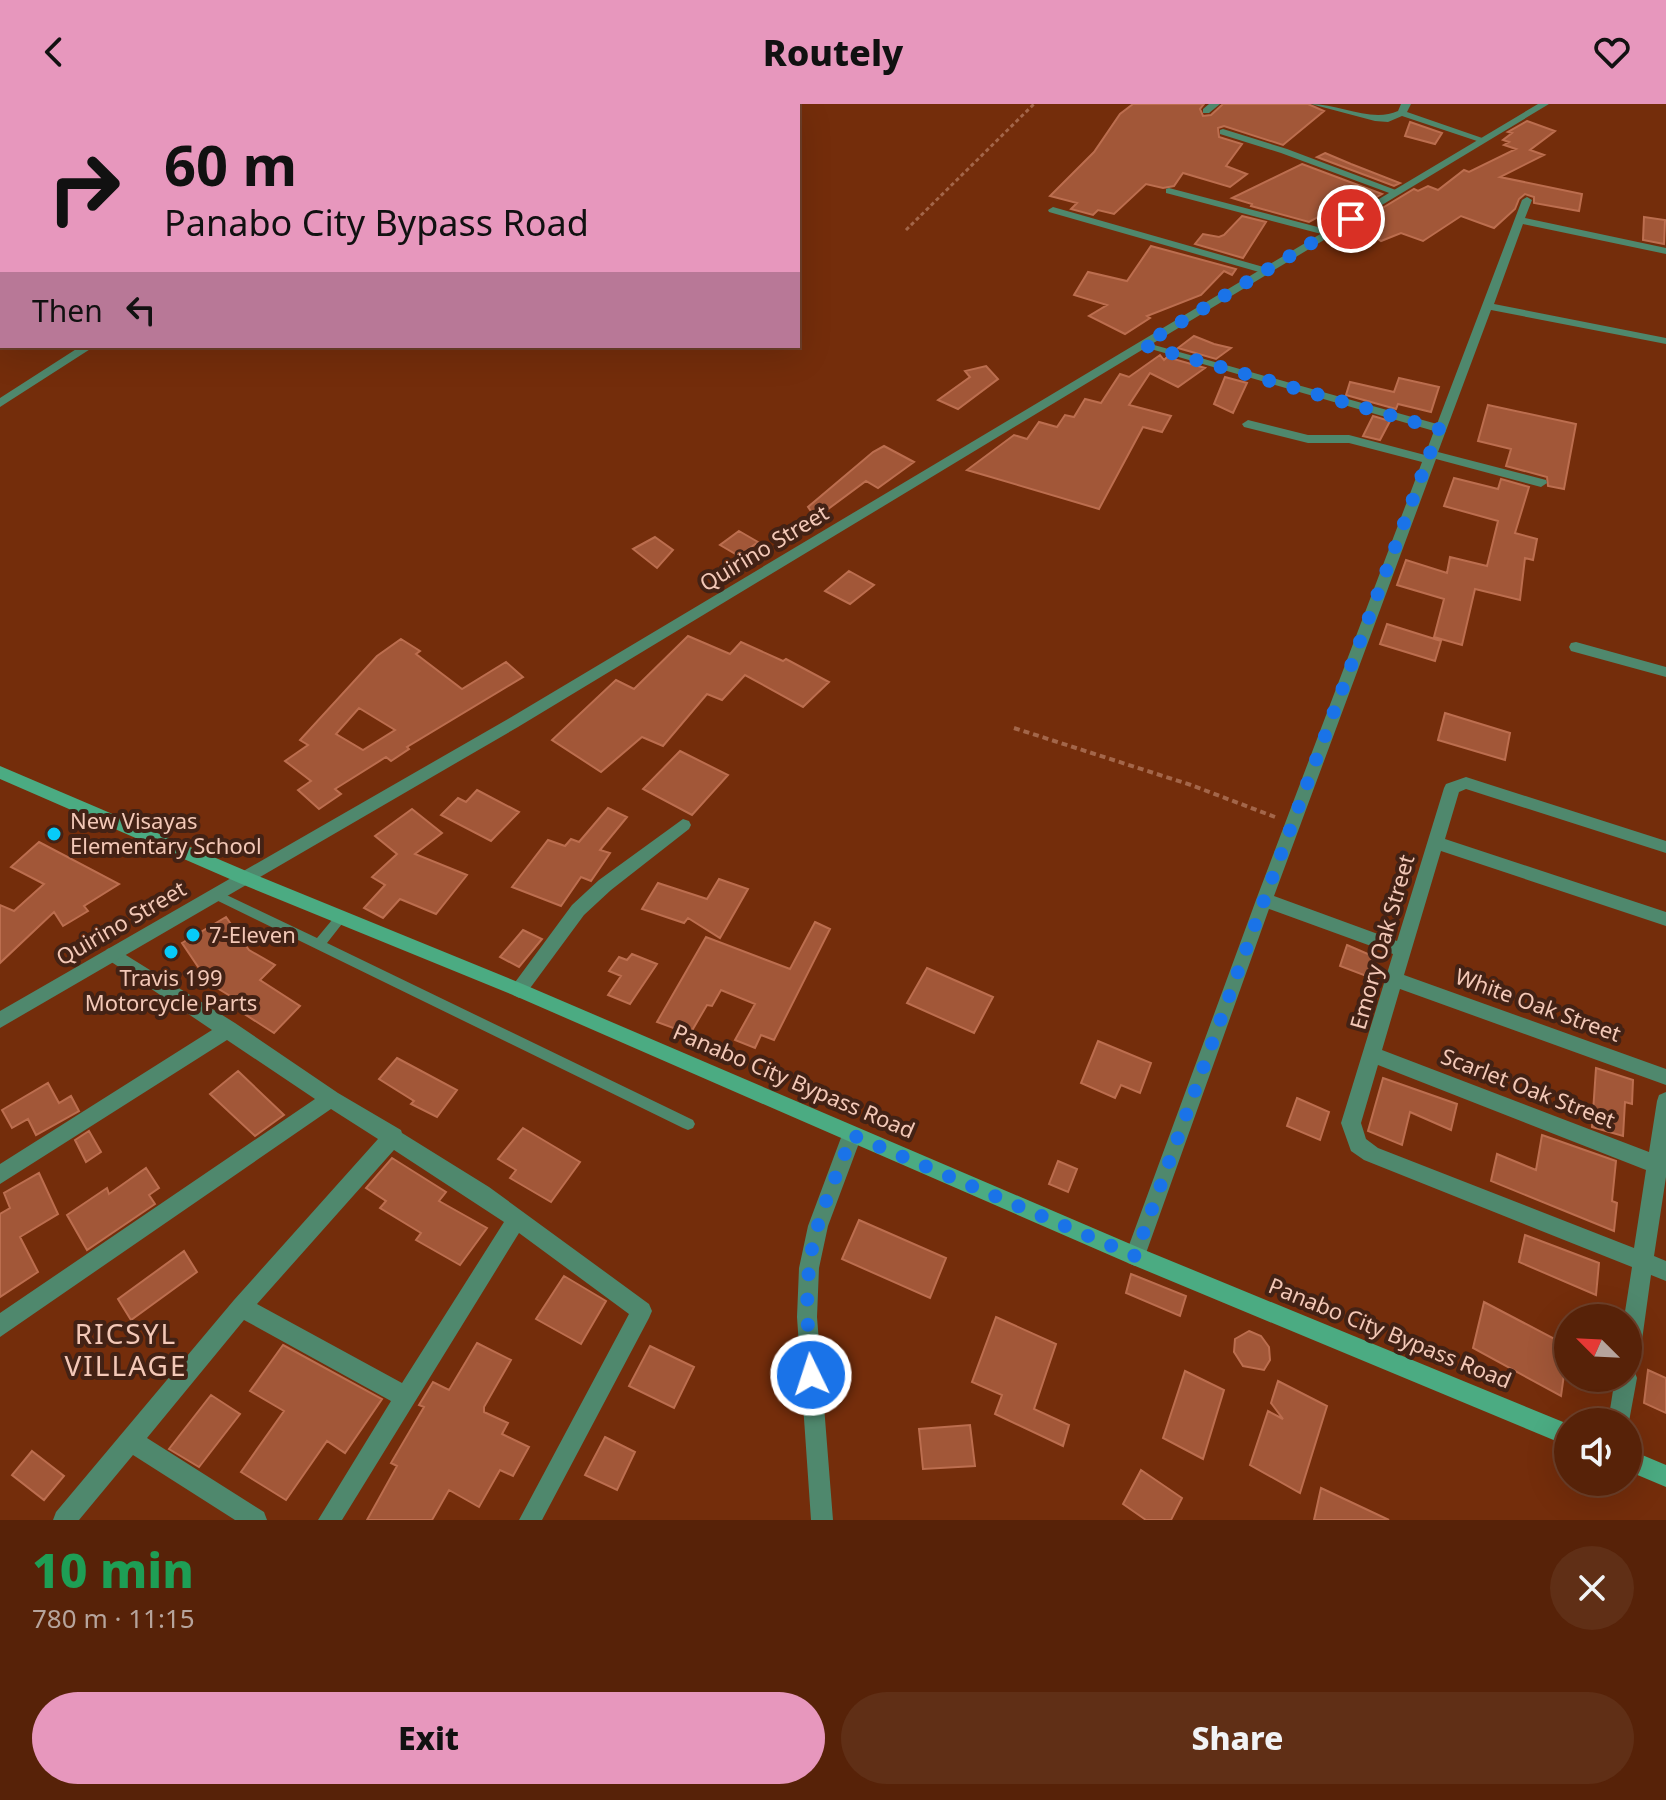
<!DOCTYPE html>
<meta charset="utf-8">
<style>
:root{--surface:#572208;--page:#602f16;--text:#f1f3f6;--muted:#b6a49c;--line:#6d3f29;--accent:#e797bd}
body{margin:0;font-family:"Noto Sans",sans-serif;background:var(--page);color:var(--text);height:100vh;display:flex;flex-direction:column;font-size:30px;white-space:nowrap}
*{box-sizing:border-box;margin:0}
p{font-size:26px;color:var(--muted)}
.icon{flex:none;width:44px;height:44px;fill:none;stroke:currentColor;stroke-width:2;stroke-linecap:round;stroke-linejoin:round}
.map{position:relative;height:1416px;overflow:hidden}
.side{display:flex;flex-direction:column;background:var(--surface);flex:1}
.side>*{flex:none}
.hud{position:absolute;left:0px;top:0px;width:800px;height:244px;box-shadow:0 8px 32px #0002,0 0 0 2px var(--line);background:#e797bd;color:#111;overflow:hidden}
.needle{width:52px;rotate:294deg}
.controls{position:absolute;left:1554px;top:1200px;display:grid;gap:16px}
.controls a{display:grid;place-items:center;width:88px;height:88px;border-radius:50%;background:var(--surface);box-shadow:0 8px 32px #0002,0 0 0 2px var(--line);font-size:40px}
.pin{position:absolute;display:grid;place-items:center;width:68px;height:68px;color:#fff;margin:-34px;border:4px solid #fff;border-radius:50%;box-shadow:0 2px 8px #0007}
.me{position:absolute;width:88px;margin:-44px;rotate:356deg;stroke-linejoin:round;filter:drop-shadow(0 0 6px #0008)}
.turn{display:flex;align-items:center;gap:28px;height:168px;padding:0 32px;font-size:36px}
.turn .icon{width:104px;height:104px;stroke-width:2.5}
.turn b{display:block;font-size:56px;line-height:68px}
.then{display:flex;align-items:center;height:76px;padding:0 32px;background:#0003;gap:16px;font-size:30px}
.round{display:grid;place-items:center;flex:none;width:84px;height:84px;border-radius:42px;background:var(--page)}
.headline{display:flex;align-items:center;justify-content:space-between;height:136px;padding:0 32px}
h1{font-size:48px;font-weight:800;line-height:60px;color:#1e9e55}
.button{display:flex;gap:16px;margin-top:auto;padding:16px 32px}
.button a{flex:1;height:92px;border-radius:48px;background:var(--accent);color:#111;font-size:32px;font-weight:800;line-height:92px;text-align:center}
.button a+a{background:var(--page);color:var(--text)}
header{display:flex;justify-content:space-between;align-items:center;height:104px;padding:0 32px;background:var(--accent);color:#111;font-size:36px;font-weight:800}
.map>svg:first-child{display:block}
.building{fill:#a25738;stroke:#bc6e4f;stroke-width:2;fill-rule:evenodd}
.lines{fill:none;stroke-linecap:round;stroke-linejoin:round}
.path-far1{stroke:#a3664a;stroke-width:3;stroke-dasharray:4 3;stroke-linecap:butt}
.path{stroke:#a3664a;stroke-width:4;stroke-dasharray:6 4;stroke-linecap:butt}
.service{fill:#4f886d;fill-rule:evenodd}
.minor{fill:#4f886d;fill-rule:evenodd}
.tertiary{fill:#4f886d;fill-rule:evenodd}
.secondary{fill:#4bab82;fill-rule:evenodd}
.route{stroke:#1a73e8;stroke-width:14;stroke-dasharray:0 25.2}
.poi-dot{fill:#07cbf9;stroke:#432215;stroke-width:3}
.labels{text-anchor:middle;stroke-width:8;stroke-linejoin:round;paint-order:stroke}
.street-label{font-size:22px;fill:#f3c8b7;stroke:#432215}
.poi-label{font-size:22px;fill:#f3c8b7;stroke:#432215;text-anchor:start}
.near-neighbourhood-label{font-size:28px;letter-spacing:2px;fill:#f3c8b7;stroke:#432215}
</style>
<header><svg class="icon" aria-label="back" viewBox="0 0 24 24"><path d="M15 5l-7 7 7 7"/></svg>Routely<svg class="icon" aria-label="heart" viewBox="0 0 24 24"><path d="M12 20l-8-8c-3-5 5-10 8-4 3-6 11-1 8 4z"/></svg></header>
<div class="map">
<svg width="1666" height="1416" viewBox="0 0 1666 1416">
<rect width="100%" height="100%" fill="#742d0b"/>
<!-- building -->
<path class="building" d="M1133,0H1204L1200,5L1203,12L1211,11L1223,0H1308L1324,7L1283,41L1224,22L1218,24L1219,33L1242,40L1226,62L1247,70L1230,83L1183,69L1174,82L1163,84L1146,80L1114,110L1098,106L1093,111L1071,105L1077,99L1050,92L1094,48L1120,10Z
M1527,17L1555,27L1530,46L1544,51L1500,73L1582,90L1579,107L1534,99V93L1525,90L1519,95L1515,105L1494,124L1461,112L1423,137L1401,129L1381,137L1356,120L1414,85L1418,87L1428,82L1438,86L1464,66L1469,68L1516,45L1504,41L1509,38L1503,36L1512,29L1508,28Z
M1410,18L1442,29L1435,40L1405,32Z
M1325,49L1351,60L1400,79L1394,82L1317,53Z
M1302,60L1382,90L1349,109L1342,100L1309,118L1251,102L1252,100L1232,94Z
M1242,112L1266,118L1243,154L1195,140L1203,130L1219,133L1224,131Z
M1644,113L1665,116L1664,140L1643,136Z
M1151,142L1236,165L1232,171L1224,167L1201,191L1147,212L1150,214L1125,230L1089,212L1107,201L1074,191L1088,168L1127,177Z
M1194,232L1214,240L1231,244L1216,255L1178,244Z
M1160,251L1164,256L1167,253L1205,264L1178,283L1150,269L1129,301L1171,312L1162,328L1143,323L1099,405L967,366L1014,331L1027,335L1039,318L1057,323L1065,311L1074,313L1085,295L1101,299L1120,270L1129,273Z
M986,262L998,275L958,305L938,296L970,273L965,267Z
M1225,273L1247,279L1233,309L1214,300Z
M1399,274L1439,283L1431,308L1398,300L1396,305L1346,291L1350,278L1394,288Z
M1488,301L1576,320L1564,385L1548,382L1547,373L1506,362L1511,345L1478,337Z
M1373,312L1390,317L1380,336L1363,332Z
M884,342L914,358L878,384L866,377L816,414L808,403L873,348Z
M1454,374L1498,385L1501,375L1529,383L1515,429L1537,435L1533,456L1525,454L1520,496L1475,485L1462,541L1434,533L1444,495L1397,481L1406,456L1447,469L1450,453L1487,462L1498,417L1444,402Z
M739,427L758,438L739,452L720,441Z
M655,433L673,446L657,464L633,445Z
M849,467L874,481L850,500L825,487Z
M1387,520L1441,537L1435,557L1380,540Z
M688,532L730,550L741,538L783,557L786,555L829,578L803,603L745,571L722,596L707,590L663,642L642,633L601,668L552,636L616,576L634,585Z
M401,535L420,547L416,550L462,585L506,558L523,573L407,643L409,645L391,657L386,653L335,685L341,690L319,705L298,686L311,677L285,657L308,641L300,636L377,552ZM359,604L395,626L363,646L336,630Z
M1445,609L1510,629L1505,656L1438,636Z
M680,647L728,671L692,711L643,685Z
M477,686L519,708L491,737L441,711L458,694L466,698Z
M608,704L627,713L600,746L610,749L591,777L581,773L561,802L512,783L548,736L565,742L571,735L579,738Z
M412,705L442,729L415,750L467,771L436,810L400,795L383,814L364,804L385,781L372,773L397,750L375,732Z
M39,738L119,780L84,802L88,807L63,822L54,808L0,859V801L14,807L44,780L11,763Z
M719,775L748,785L720,834L688,814L684,819L642,805L658,779L707,795Z
M226,813L249,846L275,861L260,876L300,902L274,929L235,904L240,898L209,879L182,839Z
M815,818L830,825L774,936L761,931L755,944L735,936L755,900L721,886L712,902L707,901L690,930L657,918L706,833L790,865Z
M523,826L542,835L519,863L500,853Z
M1347,841L1375,853L1369,873L1340,862Z
M632,850L657,860L630,900L608,891L621,872L609,867L619,853L627,856Z
M927,864L993,893L974,929L907,899Z
M1098,937L1151,959L1140,989L1121,981L1115,994L1081,979Z
M397,954L457,986L437,1013L411,1000L414,997L379,975Z
M1596,964L1633,976L1632,1000L1625,998L1623,1032L1592,1023Z
M238,967L284,1011L255,1032L210,990Z
M1383,974L1457,1000L1451,1026L1410,1008L1402,1041L1368,1027Z
M48,979L59,999L71,992L79,1007L36,1031L28,1015L12,1024L2,1006Z
M1297,994L1329,1008L1320,1036L1287,1022Z
M523,1024L580,1058L551,1098L510,1074L516,1066L498,1055Z
M89,1027L101,1048L86,1058L75,1036Z
M1542,1031L1616,1057L1612,1097L1617,1099L1614,1127L1491,1077L1497,1050L1536,1066Z
M392,1054L446,1088L439,1097L487,1124L460,1161L416,1136L421,1129L380,1104L386,1097L366,1084Z
M1058,1057L1077,1065L1068,1088L1049,1080Z
M146,1064L159,1084L149,1091L155,1100L87,1146L67,1111L107,1084L109,1090Z
M39,1069L58,1110L20,1133L38,1168L0,1193V1110L10,1104L4,1089Z
M859,1116L946,1154L930,1194L842,1155Z
M1525,1131L1599,1159L1596,1191L1519,1158Z
M184,1147L197,1168L131,1216L118,1195Z
M1131,1170L1186,1192L1180,1212L1126,1189Z
M564,1172L606,1197L581,1240L536,1215Z
M1484,1198L1568,1242L1561,1292L1473,1244Z
M996,1213L1056,1240L1034,1305L1069,1321L1063,1342L995,1310L1002,1291L972,1278Z
M1249,1227L1261,1232L1269,1243L1270,1256L1264,1266L1243,1262L1234,1248L1235,1235Z
M477,1239L511,1256L484,1303V1308L508,1319L502,1330L529,1343L513,1372L500,1366L479,1403L449,1386L432,1416H367L397,1362L391,1359L424,1303L419,1301L433,1278L449,1286Z
M283,1241L382,1295L345,1349L327,1337L286,1396L241,1368L284,1307L250,1287Z
M650,1242L694,1263L674,1304L629,1282Z
M1648,1266L1666,1274V1309L1644,1299Z
M1185,1267L1224,1286L1203,1355L1163,1334Z
M1278,1277L1327,1302L1300,1389L1250,1361L1268,1307L1283,1315L1271,1299Z
M211,1291L240,1310L199,1363L169,1345Z
M970,1321L975,1362L923,1365L919,1325Z
M605,1333L635,1348L617,1386L585,1371Z
M32,1347L64,1372L44,1396L12,1371Z
M1141,1366L1182,1394L1171,1416H1146L1123,1400Z
M1321,1384L1389,1416H1314Z"/>
<g class="lines">
<!-- path-far1 -->
<path class="path-far1" d="M906,126L1034,0"/>
<!-- path -->
<path class="path" d="M1014,624L1191,681L1275,713"/>
<!-- service -->
<path class="service" d="M214,785L317,834L337,810L341,808L345,810L347,813L345,816L327,839L693,1016L695,1020L693,1024L688,1026L683,1024L210,793L208,790L210,787Z"/>
<!-- minor -->
<path class="minor" d="M1209,0H1220L1209,9H1203V5Z
M1311,0C1340,0 1372,19 1398,7L1401,0H1411L1407,8L1488,36L1480,38L1402,12L1388,18L1375,17Z
M1223,25L1287,45L1401,88L1392,90L1281,49L1220,30V26Z
M1169,84L1333,127L1334,129L1329,132L1166,89V85Z
M1527,93L1532,96L1525,114L1666,144V150L1523,120L1494,200L1666,234V240L1491,206L1438,348L1546,376L1547,379L1541,383L1436,355L1274,792L1397,837L1444,684L1446,680L1466,673L1666,737V749L1466,685L1459,688L1445,735L1666,808V822L1441,747L1404,871L1666,965V981L1400,885L1382,946L1649,1048L1657,997L1659,991L1666,988V1073L1654,1152L1666,1157V1177L1651,1171L1639,1258L1634,1266L1637,1274L1628,1323V1318H1608L1615,1274H1628V1214H1624L1632,1163L1364,1056L1351,1047L1341,1019L1393,850L1269,805L1145,1152L1142,1159L1135,1162L1128,1159L1125,1152L1256,796L1422,358L1349,339H1308L1244,323L1242,320L1248,316L1308,331H1349L1425,351L1434,327L1137,241L1147,239L1437,320L1522,96ZM1378,961L1646,1066L1634,1144L1378,1044L1366,1035L1361,1019Z
M1053,103L1267,164L1268,166L1259,168L1049,108L1048,106Z
M81,242H95L0,303V294Z
M1576,538L1666,563V573L1571,547L1569,543L1571,539Z
M683,715L689,717L691,721L689,725L611,786L584,811L525,891L519,894L513,891L510,886L513,881L572,801L599,776Z
M113,843L235,919L338,989L401,1026L402,1029L489,1083L649,1200L652,1207L649,1214L542,1416H519L629,1210L519,1129L342,1416H318L391,1297L244,1216L147,1334L264,1408L267,1416H235L133,1351L79,1416H53L56,1408L234,1196L378,1035L331,1005L0,1233V1209L315,995L227,936L0,1080V1060L212,926L107,855L104,850L107,845ZM394,1046L504,1118L402,1279L257,1200Z
M852,1022L859,1025L862,1031L828,1122L819,1164L817,1213L833,1416H811L797,1213L799,1164L808,1122L842,1031L845,1025Z"/>
<!-- tertiary -->
<path class="tertiary" d="M1538,0H1549L518,623L0,924V907L508,615Z"/>
<!-- secondary -->
<path class="secondary" d="M0,662L251,769L525,881L1142,1145L1568,1320V1342L1128,1159L513,891L239,779L0,675Z
M1628,1345L1666,1361V1383L1628,1367Z"/>
</g>
<g class="lines">
<!-- route -->
<path class="route" d="M811,1271C809,1236 805,1201 809,1166C813,1119 836,1075 852,1031L1135,1152L1264,796L1439,325L1143,241L1351,115"/>
</g>
<!-- markers -->
<g class="poi-dot">
<circle cx="54" cy="730" r="8"/>
<circle cx="193" cy="831" r="8"/>
<circle cx="171" cy="848" r="8"/>
</g>
<g class="labels">
<!-- street labels -->
<g class="street-label">
<text transform="translate(764 444) rotate(-31)" y="8">Quirino Street</text>
<text transform="translate(121 819) rotate(-30)" y="8">Quirino Street</text>
<text transform="translate(1382 838) rotate(-74)" y="8">Emory Oak Street</text>
<text transform="translate(1538 901) rotate(20)" y="8">White Oak Street</text>
<text transform="translate(794 977) rotate(23)" y="8">Panabo City Bypass Road</text>
<text transform="translate(1528 984) rotate(21)" y="8">Scarlet Oak Street</text>
<text transform="translate(1390 1229) rotate(22)" y="8">Panabo City Bypass Road</text>
</g>
<!-- poi labels -->
<g class="poi-label">
<text x="70" y="725">New Visayas<tspan x="70" dy="25">Elementary School</tspan></text>
<text x="209" y="839">7-Eleven</text>
<text x="171" y="882" text-anchor="middle">Travis 199<tspan x="171" dy="25">Motorcycle Parts</tspan></text>
</g>
<!-- near-neighbourhood labels -->
<g class="near-neighbourhood-label">
<text x="126" y="1240">RICSYL<tspan x="126" dy="32">VILLAGE</tspan></text>
</g>
</g>
</svg>
<div class="controls">
<a><svg class="needle" viewBox="-14 -14 28 28"><path d="M0-13l5 13h-10z" fill="#e53935"/><path d="M0 13l5-13h-10z" fill="#b6a49c"/></svg></a>
<a><svg class="icon" aria-label="sound" viewBox="0 0 24 24"><path d="M4 9h4l5-4v14l-5-4H4zM17 9q2 3 0 6"/></svg></a>
</div>
<div class="pin" style="left:1351px;top:115px;background:#d93025"><svg class="icon" aria-label="arrive" viewBox="0 0 24 24"><path d="M6 21V4h12l-3 4 3 4H6"/></svg></div>
<svg class="me" style="left:811px;top:1271px" viewBox="-20 -20 40 40"><circle r="17" fill="#1a73e8" stroke="#fff" stroke-width="3"/><path d="M0-11L8 9 0 5-8 9z" fill="#fff"/></svg>
<div class="hud">
<div class="turn"><svg class="icon" aria-label="right" viewBox="0 0 24 24"><path d="M7 20v-9h11M14 6l5 5-5 5"/></svg><div><b>60 m</b>Panabo City Bypass Road</div></div>
<div class="then">Then<svg class="icon" aria-label="left" viewBox="0 0 24 24"><path d="M17 20v-9H6M10 6l-5 5 5 5"/></svg></div>
</div>
</div>
<section class="side">
<div class="headline"><div><h1>10 min</h1><p>780 m · 11:15</p></div><a class="round"><svg class="icon" aria-label="close" viewBox="0 0 24 24"><path d="M6 6l12 12M18 6L6 18"/></svg></a></div>
<div class="button"><a>Exit</a><a>Share</a></div>
</section>
